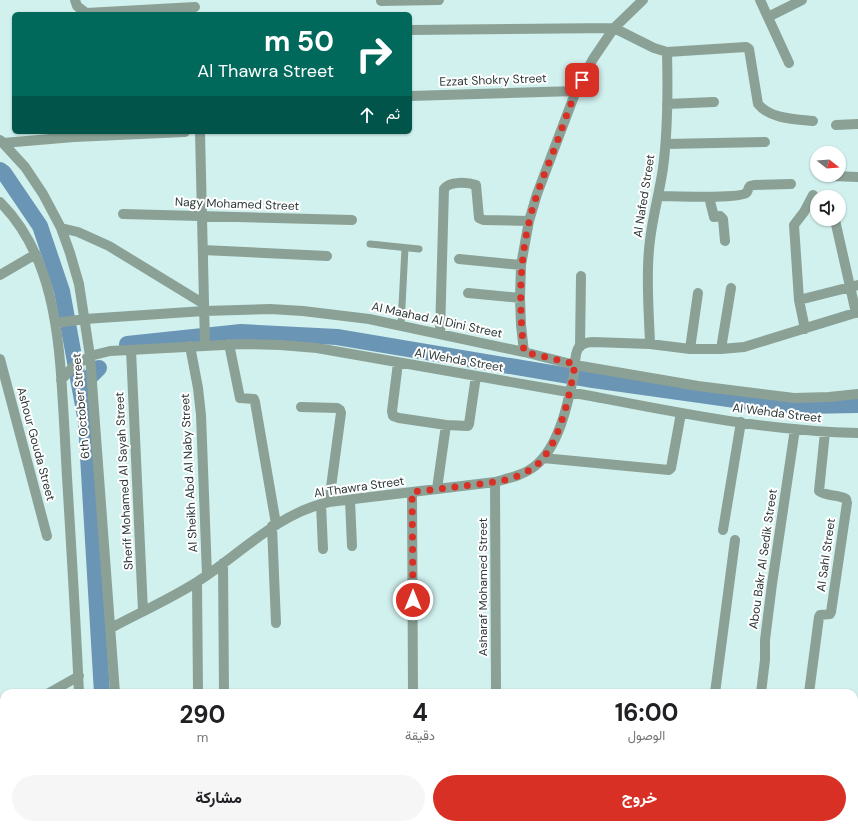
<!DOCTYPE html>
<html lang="ar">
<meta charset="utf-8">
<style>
:root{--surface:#fff;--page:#f6f6f6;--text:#202124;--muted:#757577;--accent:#d93025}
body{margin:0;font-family:"DM Sans",Vazirmatn,sans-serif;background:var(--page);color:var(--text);direction:rtl;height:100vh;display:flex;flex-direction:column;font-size:15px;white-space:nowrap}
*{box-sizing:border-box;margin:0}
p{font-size:13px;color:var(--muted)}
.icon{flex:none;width:22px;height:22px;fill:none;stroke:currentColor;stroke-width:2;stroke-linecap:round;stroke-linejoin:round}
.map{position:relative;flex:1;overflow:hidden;direction:ltr}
.details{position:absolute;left:0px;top:689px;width:858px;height:140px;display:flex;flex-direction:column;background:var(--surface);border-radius:12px 12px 0 0;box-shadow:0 1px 3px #0004;direction:rtl}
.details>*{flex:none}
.hud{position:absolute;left:12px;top:12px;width:400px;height:122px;border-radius:6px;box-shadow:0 1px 3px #0004;direction:rtl;background:#00695c;color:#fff;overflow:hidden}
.needle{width:26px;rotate:107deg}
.buttons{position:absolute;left:810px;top:146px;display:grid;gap:8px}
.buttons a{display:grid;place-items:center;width:36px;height:36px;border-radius:50%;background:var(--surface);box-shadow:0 1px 3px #0004;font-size:20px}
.pin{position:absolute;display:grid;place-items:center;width:34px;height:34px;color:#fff;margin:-17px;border-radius:8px;box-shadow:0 2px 6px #0006}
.me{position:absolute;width:44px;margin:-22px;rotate:0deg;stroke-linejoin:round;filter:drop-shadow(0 0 3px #0008)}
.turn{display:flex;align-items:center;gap:14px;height:84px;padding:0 12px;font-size:18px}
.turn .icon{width:52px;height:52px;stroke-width:2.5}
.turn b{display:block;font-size:28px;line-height:34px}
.then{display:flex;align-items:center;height:38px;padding:0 12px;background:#0003;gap:8px;font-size:15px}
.eta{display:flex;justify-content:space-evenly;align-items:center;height:68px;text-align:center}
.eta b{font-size:24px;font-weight:700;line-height:28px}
.cta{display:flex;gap:8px;margin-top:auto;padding:8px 12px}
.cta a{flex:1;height:46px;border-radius:24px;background:var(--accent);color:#fff;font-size:16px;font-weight:700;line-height:46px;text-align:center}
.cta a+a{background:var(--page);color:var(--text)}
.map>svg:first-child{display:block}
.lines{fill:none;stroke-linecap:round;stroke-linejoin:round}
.canal{stroke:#6b95b5;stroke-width:16}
.service{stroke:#8ba196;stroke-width:7}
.minor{stroke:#8ba196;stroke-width:10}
.route{stroke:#d93025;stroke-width:7;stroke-dasharray:0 12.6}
.labels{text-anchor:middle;stroke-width:4;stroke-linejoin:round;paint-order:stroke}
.street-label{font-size:12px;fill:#2c3938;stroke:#fff}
</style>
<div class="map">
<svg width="858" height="829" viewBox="0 0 858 829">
<rect width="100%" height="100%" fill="#d1f1ef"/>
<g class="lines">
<!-- canal -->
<path class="canal" d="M0,170L4,173L40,226L62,291L86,422L102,693
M127,344L241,332L337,337L593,380L757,403L803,406L858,405
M81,386L99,368
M110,825V829"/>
<!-- service -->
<path class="service" d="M370,244L419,249
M401,325L405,248"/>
<!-- minor -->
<path class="minor" d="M75,0L77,6L86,13L195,7
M760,0L789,63
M381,1L439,0
M768,17L802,0
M410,30L614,28L654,48L667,52L746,47L749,49L758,104C770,119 795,119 813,121
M410,96L576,91
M667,104L714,102
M836,125L858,124
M200,132L205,345
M0,140L25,167L43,194L61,228L70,253L79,284L90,356L115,693
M3,143L74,137L185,132
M666,144L765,142
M833,176L858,177
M658,196C672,196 738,199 746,193C748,192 748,188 750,186L754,185L791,184
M709,197L714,217L720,216L723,219L725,241
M0,202C53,255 59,334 63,405C65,435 66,464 68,493C72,560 76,626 79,693
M123,214L352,220
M835,220L856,313
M61,228L78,232L109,246L204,304
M203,250L327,256
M459,259L521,265
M0,275L36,254
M468,293L520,298
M799,300L858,285
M56,323L85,319L204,311L270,309L303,311L369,319L524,352L575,365L698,386L794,398L829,397L858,394
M805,329L799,300L794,225L804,212L813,195
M440,334L444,189C449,181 468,182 476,185L479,218L484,220L529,221
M229,344L240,398L254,399L255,402L276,524
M650,344C649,313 646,281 649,250C651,222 659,196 663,168C668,130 668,91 667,52
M190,346L198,388L201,415L207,575
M580,347L581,276
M690,349L698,293
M721,349L731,288
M131,350L143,611
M524,352L521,325L520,298L521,265L529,221L537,194L576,91L593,59L614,28L643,0
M0,359L47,536
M398,363L392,411L393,416L399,418L446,425L468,426L469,424L476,376
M61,380L73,367L90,356L110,351L242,344L280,345L317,348C408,364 500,380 591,396C679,413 768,431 858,433
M301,407L337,408L340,410L341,413L329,502
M543,458L669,470L671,468L681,413
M495,482L496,693
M437,489L446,425
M412,492L413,693
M350,500L352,546
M321,504L323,549
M272,526L276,623
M723,530L741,422
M223,563L224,693
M197,582L198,693
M111,628C139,613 170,599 197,582C241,554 276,514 329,502L495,482C509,478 524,475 535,466C559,447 568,403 574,374C575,366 574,354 579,347C583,343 588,342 593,342L650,344L690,349H721L744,347L858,312
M49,693L79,676
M715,693L735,540
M761,693L765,660V640L772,584L795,429
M809,693L819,617L820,615L830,614L831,612L847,503L846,499C838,494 827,497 819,491L825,432
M0,721L4,718
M86,825L87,829
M125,825V829
M198,825V829
M226,825V829
M337,825V829
M414,825V829
M497,825V829
M698,829V825
M745,829V825
M790,829L791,825"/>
</g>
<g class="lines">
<!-- route -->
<path class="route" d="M413,600L412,492C429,490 446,488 463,486C487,483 514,482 534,467C559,449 570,394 575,364L524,352C519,308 519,265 529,222C535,196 546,170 556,145C564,123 571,100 582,80"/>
</g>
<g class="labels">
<!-- street labels -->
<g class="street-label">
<text transform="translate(493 80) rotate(-2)" y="4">Ezzat Shokry Street</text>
<text transform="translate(644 196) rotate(-81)" y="4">Al Nafed Street</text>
<text transform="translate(237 204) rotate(2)" y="4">Nagy Mohamed Street</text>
<text transform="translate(437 320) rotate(12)" y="4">Al Maahad Al Dini Street</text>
<text transform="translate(459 360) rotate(10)" y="4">Al Wehda Street</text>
<text transform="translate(81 406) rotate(-95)" y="4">6th October Street</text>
<text transform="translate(777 413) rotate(7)" y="4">Al Wehda Street</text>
<text transform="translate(36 444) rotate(75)" y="4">Ashour Gouda Street</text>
<text transform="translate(189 473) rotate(-93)" y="4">Al Sheikh Abd Al Naby Street</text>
<text transform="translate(124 481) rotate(-93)" y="4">Sherif Mohamed Al Sayah Street</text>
<text transform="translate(359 487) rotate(-8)" y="4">Al Thawra Street</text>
<text transform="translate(826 555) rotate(-82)" y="4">Al Sahl Street</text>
<text transform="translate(763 559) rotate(-82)" y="4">Abou Bakr Al Sedik Street</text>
<text transform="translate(483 587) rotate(-90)" y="4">Asharaf Mohamed Street</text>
</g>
</g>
</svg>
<div class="buttons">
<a><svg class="needle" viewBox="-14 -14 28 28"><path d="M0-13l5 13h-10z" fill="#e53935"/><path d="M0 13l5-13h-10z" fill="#757577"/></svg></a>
<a><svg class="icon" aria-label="sound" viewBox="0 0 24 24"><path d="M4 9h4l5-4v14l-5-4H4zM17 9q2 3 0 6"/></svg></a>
</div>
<div class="pin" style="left:582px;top:80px;background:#d93025"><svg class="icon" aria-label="arrive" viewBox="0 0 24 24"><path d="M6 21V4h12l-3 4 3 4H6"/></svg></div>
<svg class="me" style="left:413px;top:600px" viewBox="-20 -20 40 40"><circle r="17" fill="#d93025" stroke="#fff" stroke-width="3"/><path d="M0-11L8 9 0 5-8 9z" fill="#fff"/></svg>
<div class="hud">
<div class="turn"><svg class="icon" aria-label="right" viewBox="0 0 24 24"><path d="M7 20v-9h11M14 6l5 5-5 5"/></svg><div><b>50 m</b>Al Thawra Street</div></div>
<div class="then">ثم<svg class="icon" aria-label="ahead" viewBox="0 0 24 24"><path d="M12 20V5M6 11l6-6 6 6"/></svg></div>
</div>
<section class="details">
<div class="eta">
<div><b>16:00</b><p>الوصول</p></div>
<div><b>4</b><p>دقيقة</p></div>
<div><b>290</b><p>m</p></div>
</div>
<div class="cta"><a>خروج</a><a>مشاركة</a></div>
</section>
</div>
